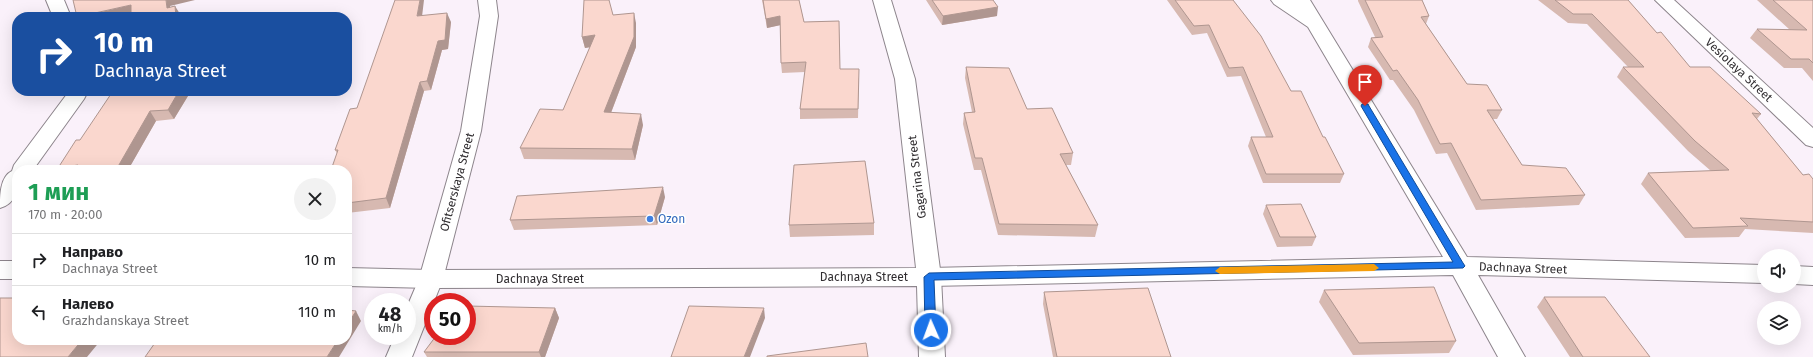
<!DOCTYPE html>
<html lang="ru">
<meta charset="utf-8">
<style>
:root{--surface:#fff;--page:#f2f2f2;--text:#202124;--muted:#757577;--line:#e0e0e0}
body{margin:0;font-family:"Fira Sans",sans-serif;background:var(--page);color:var(--text);height:100vh;display:flex;flex-direction:column;font-size:15px;white-space:nowrap}
*{box-sizing:border-box;margin:0}
p{font-size:13px;color:var(--muted)}
.icon{flex:none;width:22px;height:22px;fill:none;stroke:currentColor;stroke-width:2;stroke-linecap:round;stroke-linejoin:round}
.map{position:relative;flex:1;overflow:hidden}
.panel{position:absolute;left:12px;top:165px;width:340px;height:180px;display:flex;flex-direction:column;background:var(--surface);border-radius:16px;box-shadow:0 4px 16px #0002}
.panel>*{flex:none}
.top-card{position:absolute;left:12px;top:12px;width:340px;height:84px;border-radius:16px;box-shadow:0 4px 16px #0002;background:#1a4fa0;color:#fff;overflow:hidden}
.buttons{position:absolute;left:1757px;top:249px;display:grid;gap:8px}
.buttons a{display:grid;place-items:center;width:44px;height:44px;border-radius:50%;background:var(--surface);box-shadow:0 4px 16px #0002;font-size:20px}
.speed{position:absolute;left:364px;top:293px;display:flex;gap:8px;font-size:20px;font-weight:700;text-align:center}
.speed>*{display:grid;place-content:center;width:52px;height:52px;border-radius:50%;background:var(--surface);box-shadow:0 4px 16px #0002;line-height:1}
.speed small{font-size:10px;font-weight:400}
.speed .limit{border:6px solid #d22;background:#fff;color:#111}
.pin{position:absolute;display:grid;place-items:center;width:34px;height:34px;color:#fff;margin:-41px -17px;border-radius:50% 50% 50% 0;rotate:-45deg;box-shadow:0 0 4px #0007}
.pin .icon{rotate:45deg}
.me{position:absolute;width:44px;margin:-22px;rotate:358deg;stroke-linejoin:round;filter:drop-shadow(0 0 3px #0008)}
.turn{display:flex;align-items:center;gap:14px;height:84px;padding:0 16px;font-size:18px}
.turn .icon{width:52px;height:52px;stroke-width:2.5}
.turn b{display:block;font-size:28px;line-height:34px}
.round{display:grid;place-items:center;flex:none;width:42px;height:42px;border-radius:21px;background:var(--page)}
.overview{display:flex;align-items:center;justify-content:space-between;height:68px;padding:0 16px}
h1{font-size:24px;font-weight:700;line-height:30px;color:#1e9e55}
ul{padding:0;list-style:none}
li{display:flex;align-items:center;gap:12px;height:52px;padding:0 16px;border-top:1px solid var(--line)}
li div{flex:1}
li b{display:block;font-size:15px}
li em{font-style:normal}
.map>svg:first-child{display:block}
.lines{fill:none;stroke-linecap:round;stroke-linejoin:round}
.minor-casing{stroke:#8d858c;stroke-width:2}
.major-casing{stroke:#8d858c;stroke-width:2}
.minor{fill:#fff;fill-rule:evenodd}
.major{fill:#fff;fill-rule:evenodd}
.wall{fill:#d7b9b1}
.shaded-wall{fill:#af9690}
.building{fill:#fad7ce;stroke:#af9690}
.route{fill:#1a73e8;stroke:#114b97}
.slow{fill:#f59e0b}
.shop-dot{fill:#3f7fe0;stroke:#fff;stroke-width:1.5}
.labels{text-anchor:middle;stroke-width:3;stroke-linejoin:round;paint-order:stroke}
.street-label{font-size:12px;fill:#302d30;stroke:#fff}
.shop-label{font-size:12px;fill:#366cbe;stroke:#fff;text-anchor:start}
</style>
<div class="map">
<svg width="1813" height="357" viewBox="0 0 1813 357">
<rect width="100%" height="100%" fill="#faf1fa"/>
<g class="lines">
<defs>
<path id="minor" d="M46,0H64L71,17H53Z
M478,0H496L498,16L481,131L443,279L412,357H386L395,336H407V307L419,279L461,131L480,16Z
M1271,0H1310L1467,257L1764,265V283L1478,275L1525,357H1498L1453,275L929,286L920,283L917,277L920,271L929,268L1443,257L1308,27L1274,4Z
M1655,0H1674L1813,128V147L1806,145Z
M68,91H88L84,99L33,170H17C17,187 19,202 0,208C0,195 0,177 12,171L14,165L67,94Z
M1794,266L1813,267V285L1794,284Z"/>
<path id="major" d="M873,0H891L915,79L941,277L945,357H919L917,286L431,288L347,286V268L431,270L916,268L895,79Z
M0,261H17V279H0Z"/>
</defs>
<!-- minor casing -->
<use href="#minor" class="minor-casing"/>
<!-- major casing -->
<use href="#major" class="major-casing"/>
<!-- minor -->
<use href="#minor" class="minor"/>
<!-- major -->
<use href="#major" class="major"/>
</g>
<!-- wall -->
<path class="wall" d="M762,0H799L804,22L839,21L840,69L859,78L858,118L800,119V109L805,72L782,73L781,63L780,25L767,28Z
M926,0H993L997,16L942,25Z
M1167,0H1233L1291,91L1323,137L1344,174L1340,183H1263L1248,146L1251,137H1266L1241,76L1227,77L1207,33L1192,35Z
M1358,0H1422L1429,16L1426,24L1467,84L1502,110L1497,119H1493L1522,165L1585,195L1579,205L1476,210L1447,153L1436,154L1414,110L1393,80H1390L1368,47L1371,38L1375,37L1358,1Z
M1538,0H1628L1657,33L1690,67L1761,114L1757,119L1803,175L1813,179V233L1745,229L1739,237L1685,238L1641,184L1648,173L1711,171L1688,151L1617,77L1623,67H1628L1587,24L1568,23Z
M1757,0H1813V81L1802,68H1784L1750,38L1757,29L1790,30Z
M613,15L636,23V47L611,113L643,125L635,160L524,159L520,148L563,110L590,47L585,48L582,37Z
M422,16L451,22L448,49L442,50L431,90L424,91L390,208L347,213V170L335,150Z
M966,67L1027,109L1073,153L1071,165H1066L1098,225L1095,237L998,235L981,170H974L963,124L964,113L972,112L965,78Z
M191,91L174,119L156,121L128,170H59L80,140Z
M665,197L657,225L514,230L510,220Z
M1266,205L1316,237L1312,246L1277,247L1263,214Z
M874,223V235L790,237L789,225Z
M1324,290L1456,341L1449,353L1353,355L1319,302Z
M1044,292L1171,357H1053L1043,304Z
M1544,297L1650,357H1570L1537,307Z
M555,308L559,318L545,357H427L424,352Z"/>
<!-- shaded-wall -->
<path class="shaded-wall" d="M166,0H195L170,6L172,17L167,8Z
M420,0H424L421,25L417,16Z
M131,5L136,14L123,17H79Z
M175,6L180,14L181,17H176Z
M998,7L997,16L942,25L943,16Z
M447,13L451,22L448,49L442,50L431,90L427,81L438,41Z
M634,13L636,23V47L607,123L604,112Z
M780,16L781,25L767,28L766,19Z
M595,35L597,46L585,48L582,37Z
M420,82L424,91L390,208L386,198Z
M179,91H191L174,119L168,110Z
M150,111L156,121L128,170H116Z
M641,114L643,125L635,160L632,149Z
M78,165L81,170H59L58,168Z
M663,187L665,197L657,225L654,216Z
M555,308L559,318L545,357H541L539,352Z
M764,308L765,318L750,357H744Z
M356,311L361,321L339,357H327L338,340H347V325Z
M82,340H101L87,357H68Z"/>
<!-- building -->
<path class="building" d="M73,0H166L167,8L175,6L176,17H131V5L77,17Z
M395,0H420L417,16L447,13L445,40L438,41L427,81L420,82L386,198L347,203V170H331L338,150H335L350,109L357,108Z
M584,0H609L613,15L634,13V37L604,112L641,114L632,149L520,148L540,109L563,110L595,35L582,37Z
M763,0H799L804,22L839,21L840,69H859L858,109H800L806,62L781,63L780,16L766,19Z
M932,0H993L998,7L943,16Z
M1175,0H1233L1261,36L1291,91H1301L1323,137H1325L1344,174H1266L1251,137H1273L1243,67L1229,68L1209,25L1194,26Z
M1365,0H1422L1429,16L1421,17L1467,84L1487,85L1502,110H1487L1522,165L1566,168L1585,195L1481,200L1451,143L1440,144L1418,100L1397,70L1393,71L1371,38L1383,37Z
M1555,0H1628L1657,33L1661,32L1690,67H1710L1761,114L1752,113L1803,175L1809,174L1813,179V222L1740,218L1748,226L1693,228L1648,173L1729,170L1695,141L1623,67H1644L1592,14H1573Z
M1773,0H1813V63L1809,59H1791L1757,29L1807,30Z
M966,67L1009,68L1027,109L1052,108L1073,153L1060,154L1098,225L999,224L982,158H975L964,113L975,112Z
M113,91H179L168,110L150,111L116,170H74L78,165L58,168L76,140H80Z
M865,161L874,223L789,225L794,165Z
M663,187L654,216L510,220L517,196Z
M1301,204L1316,237H1280L1266,205Z
M1434,287L1456,341L1359,343L1324,290Z
M1148,288L1171,357H1057L1044,292Z
M1544,297H1605L1650,357H1583Z
M0,298H17V340H82L68,357H0Z
M467,306L555,308L539,352H424L436,336H467Z
M689,306L764,308L744,357H671Z
M347,310L356,311L347,325Z
M157,340H338L327,357H145Z
M866,343L868,357H767V356Z"/>
<!-- route -->
<path class="route" d="M1362,104H1368L1369,106L1463,263L1465,266L1463,268L934,280L936,330L935,333H927L925,330L924,277L929,273L1453,262L1361,106Z"/>
<!-- slow -->
<path class="slow" d="M1374,264L1379,268L1374,271L1220,274L1215,271L1220,267Z"/>
<!-- markers -->
<circle class="shop-dot" cx="650" cy="219" r="4"/>
<g class="labels">
<!-- street labels -->
<g class="street-label">
<text transform="translate(1739 70) rotate(43)" y="4">Vesiolaya Street</text>
<text transform="translate(917 177) rotate(-97)" y="4">Gagarina Street</text>
<text transform="translate(457 182) rotate(-75)" y="4">Ofitserskaya Street</text>
<text transform="translate(1523 268) rotate(2)" y="4">Dachnaya Street</text>
<text x="864" y="281">Dachnaya Street</text>
<text x="540" y="283">Dachnaya Street</text>
</g>
<!-- shop labels -->
<g class="shop-label">
<text x="658" y="223">Ozon</text>
</g>
</g>
</svg>
<div class="buttons">
<a><svg class="icon" aria-label="sound" viewBox="0 0 24 24"><path d="M4 9h4l5-4v14l-5-4H4zM17 9q2 3 0 6"/></svg></a>
<a><svg class="icon" aria-label="layers" viewBox="0 0 24 24"><path d="M12 4l9 5-9 5-9-5zM3 14l9 5 9-5"/></svg></a>
</div>
<div class="speed"><div>48<small>km/h</small></div><div class="limit">50</div></div>
<div class="pin" style="left:1365px;top:106px;background:#d93025"><svg class="icon" aria-label="arrive" viewBox="0 0 24 24"><path d="M6 21V4h12l-3 4 3 4H6"/></svg></div>
<svg class="me" style="left:931px;top:330px" viewBox="-20 -20 40 40"><circle r="17" fill="#1a73e8" stroke="#fff" stroke-width="3"/><path d="M0-11L8 9 0 5-8 9z" fill="#fff"/></svg>
<div class="top-card">
<div class="turn"><svg class="icon" aria-label="right" viewBox="0 0 24 24"><path d="M7 20v-9h11M14 6l5 5-5 5"/></svg><div><b>10 m</b>Dachnaya Street</div></div>
</div>
<section class="panel">
<div class="overview"><div><h1>1 мин</h1><p>170 m · 20:00</p></div><a class="round"><svg class="icon" aria-label="close" viewBox="0 0 24 24"><path d="M6 6l12 12M18 6L6 18"/></svg></a></div>
<ul>
<li><svg class="icon" aria-label="right" viewBox="0 0 24 24"><path d="M7 20v-9h11M14 6l5 5-5 5"/></svg><div><b>Направо</b><p>Dachnaya Street</p></div><em>10 m</em></li>
<li><svg class="icon" aria-label="left" viewBox="0 0 24 24"><path d="M17 20v-9H6M10 6l-5 5 5 5"/></svg><div><b>Налево</b><p>Grazhdanskaya Street</p></div><em>110 m</em></li>
</ul>
</section>
</div>
